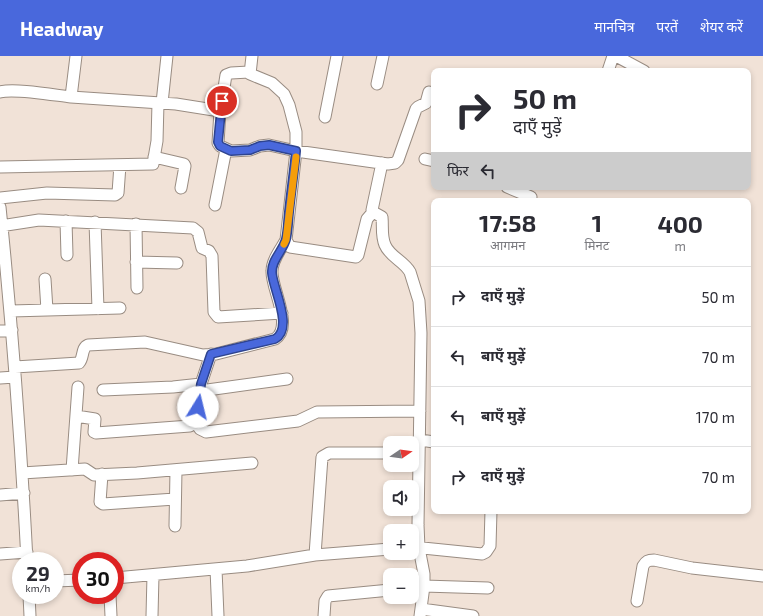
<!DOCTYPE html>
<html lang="hi">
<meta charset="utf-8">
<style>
:root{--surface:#fff;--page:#f2f2f3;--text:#2b2b33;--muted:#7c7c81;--line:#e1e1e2;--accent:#4968dc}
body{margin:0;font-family:"Exo 2","Noto Sans Devanagari",sans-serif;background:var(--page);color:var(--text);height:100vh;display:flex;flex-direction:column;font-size:15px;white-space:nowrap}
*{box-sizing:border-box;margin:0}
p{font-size:13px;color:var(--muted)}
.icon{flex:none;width:22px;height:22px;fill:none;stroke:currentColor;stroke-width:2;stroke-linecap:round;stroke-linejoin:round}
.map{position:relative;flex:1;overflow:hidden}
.side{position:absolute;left:431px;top:142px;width:320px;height:316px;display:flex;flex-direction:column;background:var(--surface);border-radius:8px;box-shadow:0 2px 6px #0003}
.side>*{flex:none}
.banner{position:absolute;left:431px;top:12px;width:320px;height:122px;border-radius:8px;box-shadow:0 2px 6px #0003;background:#fff;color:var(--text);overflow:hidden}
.needle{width:26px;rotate:77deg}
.tools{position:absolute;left:383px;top:380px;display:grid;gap:8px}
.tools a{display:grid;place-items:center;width:36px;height:36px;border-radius:8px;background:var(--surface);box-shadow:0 2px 6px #0003;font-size:20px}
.speed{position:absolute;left:12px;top:496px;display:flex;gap:8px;font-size:20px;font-weight:700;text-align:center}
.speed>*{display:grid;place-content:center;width:52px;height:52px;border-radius:50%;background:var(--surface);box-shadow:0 2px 6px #0003;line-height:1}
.speed small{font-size:10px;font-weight:400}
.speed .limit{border:6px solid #d22;background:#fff;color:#111}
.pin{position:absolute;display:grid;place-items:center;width:34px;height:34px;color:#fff;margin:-17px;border:2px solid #fff;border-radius:50%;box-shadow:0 1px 4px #0007}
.me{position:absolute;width:44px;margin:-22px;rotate:9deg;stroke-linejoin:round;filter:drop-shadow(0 0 3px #0008)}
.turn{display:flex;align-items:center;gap:14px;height:84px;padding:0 16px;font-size:18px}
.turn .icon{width:52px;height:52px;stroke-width:2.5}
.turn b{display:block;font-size:28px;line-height:34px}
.then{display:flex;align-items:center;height:38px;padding:0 16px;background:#0003;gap:8px;font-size:15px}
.eta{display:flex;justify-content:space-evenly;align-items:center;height:68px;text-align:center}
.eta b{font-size:24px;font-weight:700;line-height:28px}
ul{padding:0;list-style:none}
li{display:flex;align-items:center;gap:12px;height:60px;padding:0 16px;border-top:1px solid var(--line)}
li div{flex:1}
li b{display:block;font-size:15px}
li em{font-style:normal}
header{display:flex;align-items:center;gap:24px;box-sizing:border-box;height:56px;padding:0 20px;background:var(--accent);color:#fff}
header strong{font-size:19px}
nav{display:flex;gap:22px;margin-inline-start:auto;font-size:14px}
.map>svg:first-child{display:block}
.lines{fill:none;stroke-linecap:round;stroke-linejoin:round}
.minor-casing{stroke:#998c82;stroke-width:13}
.minor{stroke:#fff;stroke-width:11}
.route-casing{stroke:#2f448f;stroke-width:10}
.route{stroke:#4968dc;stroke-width:7}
.slow{stroke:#f59e0b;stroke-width:7}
</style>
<header>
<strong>Headway</strong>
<nav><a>मानचित्र</a><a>परतें</a><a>शेयर करें</a></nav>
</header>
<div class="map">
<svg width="763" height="560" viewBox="0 0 763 560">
<rect width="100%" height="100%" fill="#f1e2d7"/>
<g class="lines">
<defs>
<path id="minor" d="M252,0L250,18L272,27L284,38L289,49L296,76V95L286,184L290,191L356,201L358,199L367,163L373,156
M616,0L644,15
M608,15L613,0
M377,28L383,0
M0,36C14,32 54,39 71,41L76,0
M71,41L176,48L220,55L218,87L220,90L231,95L250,94L260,90L269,89L296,95L388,108L395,107L398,104L416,53L418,51L426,47L429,36
M162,47L167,0
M220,57L226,19L231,17L249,16
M325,61L337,0
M154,101L184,108L185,110L181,132
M425,103L434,105
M382,107L372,154L373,156L382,161C383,170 381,180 385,189C390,201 404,205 410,216L419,245L421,277L418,469L419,492L424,518V530L420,560
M0,111L153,108L157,85L158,47
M507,131L531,141
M0,142L47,137L115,139L118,137L120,109
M215,149L226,93
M0,151C12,268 21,387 27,505
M66,165L67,199
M95,166L98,253
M136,168L137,232
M0,170L39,164L193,172L198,176L202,192L209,195L212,200L214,256L218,261L282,257
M136,206L177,207
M45,223L47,254
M11,255L120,252
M0,275L12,274
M15,311L79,307C84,302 81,292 88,289L145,286L203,299L216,298L275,283C294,271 271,232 272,215C272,204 281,193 286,184
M0,322L15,321
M103,334L173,331L201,328
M200,335L287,323
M76,360L95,363L94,376L96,377L190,370L195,366L201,328L211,298
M195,366L200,373L206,376L298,365L317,356L420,355
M420,384L434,386
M72,414L78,331
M22,417L85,413L94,419L137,417L252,407
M102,418L100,446L103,448L175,443
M0,439L24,437
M175,470L176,414
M413,491L482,498L486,496L490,490L491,455
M0,498L27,496
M315,499L322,401L329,397H390
M216,513L218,560
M115,522L247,510L315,499L390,493
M55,525L81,524
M412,532L424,530L488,532
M29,539L30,560
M110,539L111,560
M637,545L643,510C646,505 648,504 654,504L692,512L763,520
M421,553L473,560
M152,560L153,519
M324,560L325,545L328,540L390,534"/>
</defs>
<!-- minor casing -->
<use href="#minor" class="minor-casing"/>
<!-- minor -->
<use href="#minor" class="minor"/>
</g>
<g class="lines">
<defs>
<path id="route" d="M198,351L201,328L211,298L275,283C294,272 273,233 272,217C271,204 283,195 286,183C288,175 288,165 289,156C291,136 294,116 296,95L269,89L260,90L250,94L231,95L220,90L218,86L222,45"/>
</defs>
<!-- route casing -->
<use href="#route" class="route-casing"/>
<!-- route -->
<use href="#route" class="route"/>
<!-- slow -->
<path class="slow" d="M284,188L286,184L296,101"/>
</g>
</svg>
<div class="tools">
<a><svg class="needle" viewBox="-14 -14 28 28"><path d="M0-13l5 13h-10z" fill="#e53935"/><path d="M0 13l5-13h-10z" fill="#7c7c81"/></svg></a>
<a><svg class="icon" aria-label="sound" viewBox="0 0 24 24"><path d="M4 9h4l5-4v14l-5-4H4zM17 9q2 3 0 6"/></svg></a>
<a>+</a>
<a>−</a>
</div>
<div class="speed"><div>29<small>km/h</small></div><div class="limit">30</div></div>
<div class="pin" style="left:222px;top:45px;background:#d93025"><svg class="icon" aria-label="arrive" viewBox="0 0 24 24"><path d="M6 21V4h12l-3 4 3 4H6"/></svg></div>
<svg class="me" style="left:198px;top:351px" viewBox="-20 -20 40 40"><circle r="19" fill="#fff"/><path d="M0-13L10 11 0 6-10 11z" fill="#4968dc"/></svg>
<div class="banner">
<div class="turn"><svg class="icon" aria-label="right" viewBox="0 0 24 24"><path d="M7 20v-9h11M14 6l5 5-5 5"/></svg><div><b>50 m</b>दाएँ मुड़ें</div></div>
<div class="then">फिर<svg class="icon" aria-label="left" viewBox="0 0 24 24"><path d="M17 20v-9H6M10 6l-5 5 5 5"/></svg></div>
</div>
<section class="side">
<div class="eta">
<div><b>17:58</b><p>आगमन</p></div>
<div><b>1</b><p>मिनट</p></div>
<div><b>400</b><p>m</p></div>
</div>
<ul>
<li><svg class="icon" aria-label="right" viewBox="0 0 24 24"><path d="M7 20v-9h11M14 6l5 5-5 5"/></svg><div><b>दाएँ मुड़ें</b></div><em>50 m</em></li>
<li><svg class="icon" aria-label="left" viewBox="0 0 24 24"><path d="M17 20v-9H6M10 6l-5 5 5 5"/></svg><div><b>बाएँ मुड़ें</b></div><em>70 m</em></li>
<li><svg class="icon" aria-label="left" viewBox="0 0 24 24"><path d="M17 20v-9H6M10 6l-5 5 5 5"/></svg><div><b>बाएँ मुड़ें</b></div><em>170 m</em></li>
<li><svg class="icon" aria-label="right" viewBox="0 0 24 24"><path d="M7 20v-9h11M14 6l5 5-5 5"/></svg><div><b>दाएँ मुड़ें</b></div><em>70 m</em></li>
</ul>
</section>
</div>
